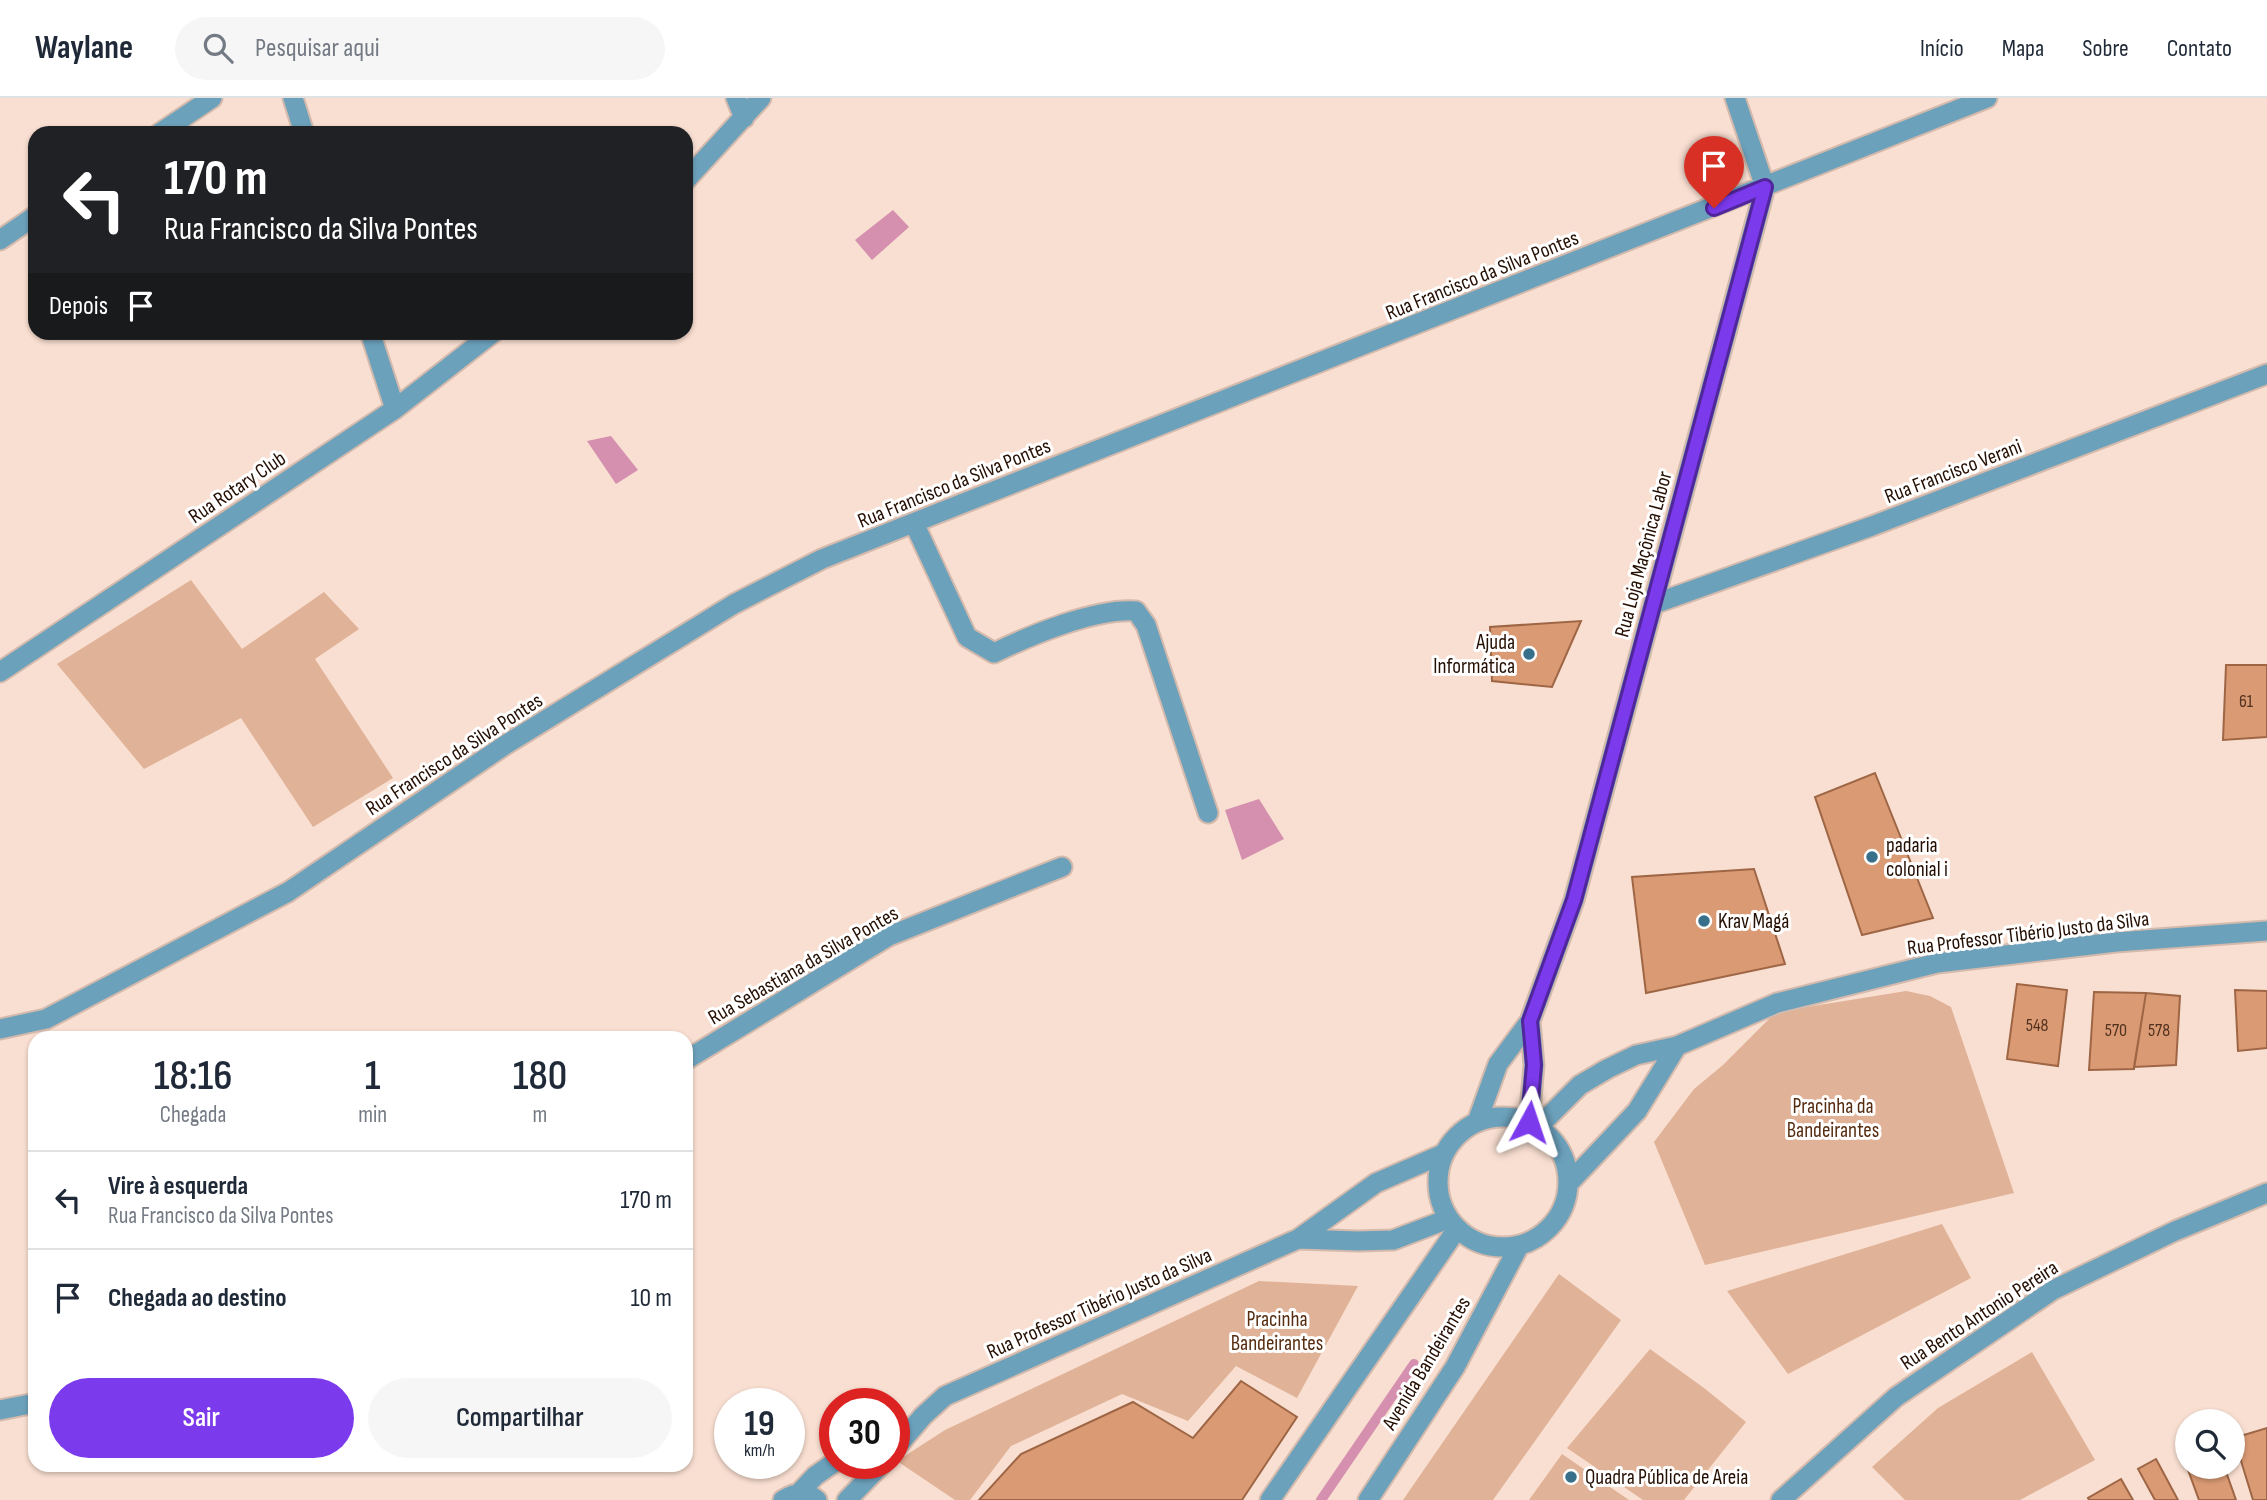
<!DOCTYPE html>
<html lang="pt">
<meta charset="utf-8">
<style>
:root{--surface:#fff;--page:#f6f6f7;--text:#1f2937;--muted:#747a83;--line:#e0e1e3;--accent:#7c3aed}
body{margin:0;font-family:"Sofia Sans Condensed",sans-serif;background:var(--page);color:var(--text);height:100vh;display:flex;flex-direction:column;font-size:26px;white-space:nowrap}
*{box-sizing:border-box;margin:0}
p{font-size:23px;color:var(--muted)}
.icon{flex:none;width:38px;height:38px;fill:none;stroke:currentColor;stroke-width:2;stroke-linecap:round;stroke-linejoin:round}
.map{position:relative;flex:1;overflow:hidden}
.panel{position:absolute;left:28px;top:933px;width:665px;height:441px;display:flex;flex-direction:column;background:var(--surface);border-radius:21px;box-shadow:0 2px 5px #0004}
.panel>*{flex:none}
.hud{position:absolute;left:28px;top:28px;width:665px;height:214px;border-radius:21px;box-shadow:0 2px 5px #0004;background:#202124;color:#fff;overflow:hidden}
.controls{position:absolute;left:2175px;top:1311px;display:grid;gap:14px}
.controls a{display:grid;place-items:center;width:70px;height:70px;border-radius:50%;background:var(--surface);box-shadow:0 2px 5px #0004;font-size:35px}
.speed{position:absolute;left:714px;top:1290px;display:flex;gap:14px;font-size:35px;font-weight:700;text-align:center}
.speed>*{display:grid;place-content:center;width:91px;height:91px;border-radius:50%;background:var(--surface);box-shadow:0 2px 5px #0004;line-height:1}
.speed small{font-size:18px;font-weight:400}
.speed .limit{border:10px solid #d22;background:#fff;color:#111}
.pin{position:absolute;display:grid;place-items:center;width:60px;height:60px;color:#fff;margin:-72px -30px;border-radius:50% 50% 50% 0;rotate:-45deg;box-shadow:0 0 7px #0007}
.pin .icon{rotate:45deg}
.me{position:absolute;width:77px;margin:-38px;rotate:5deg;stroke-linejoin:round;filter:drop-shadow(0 0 5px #0008)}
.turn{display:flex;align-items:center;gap:24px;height:147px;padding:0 21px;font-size:32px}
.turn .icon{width:91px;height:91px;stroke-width:2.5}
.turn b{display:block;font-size:49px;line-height:60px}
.then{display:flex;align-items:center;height:66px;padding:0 21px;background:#0003;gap:14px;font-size:26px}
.eta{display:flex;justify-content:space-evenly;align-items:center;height:119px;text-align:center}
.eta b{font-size:42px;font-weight:600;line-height:49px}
.cta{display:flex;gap:14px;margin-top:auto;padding:14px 21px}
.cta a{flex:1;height:80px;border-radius:42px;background:var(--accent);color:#fff;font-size:28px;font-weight:600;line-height:80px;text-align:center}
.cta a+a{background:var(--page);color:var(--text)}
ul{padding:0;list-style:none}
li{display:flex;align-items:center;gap:21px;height:98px;padding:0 21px;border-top:2px solid var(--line)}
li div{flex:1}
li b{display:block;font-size:26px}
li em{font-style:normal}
header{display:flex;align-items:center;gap:42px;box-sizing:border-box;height:98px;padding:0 35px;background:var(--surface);border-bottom:2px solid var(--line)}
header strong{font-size:33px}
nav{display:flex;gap:38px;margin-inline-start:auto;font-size:24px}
.search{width:490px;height:63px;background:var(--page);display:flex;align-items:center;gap:18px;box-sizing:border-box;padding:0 24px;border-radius:38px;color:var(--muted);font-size:26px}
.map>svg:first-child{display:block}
.green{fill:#e0b297}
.water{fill:#d58faf}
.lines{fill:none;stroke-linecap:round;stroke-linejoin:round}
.stream{stroke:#d58faf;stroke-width:10}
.building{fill:#da9a74;stroke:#9e6645;stroke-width:2}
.minor-casing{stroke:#d3baac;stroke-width:23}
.tertiary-casing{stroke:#d3baac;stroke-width:23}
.minor{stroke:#6ca1bc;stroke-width:19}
.tertiary{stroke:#6ca1bc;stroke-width:19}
.route-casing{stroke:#51269a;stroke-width:18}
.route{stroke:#7c3aed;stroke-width:12}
.poi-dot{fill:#386f8a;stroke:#fff;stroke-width:2.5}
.labels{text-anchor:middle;stroke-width:6;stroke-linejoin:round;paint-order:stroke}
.number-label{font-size:18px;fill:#52321f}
.street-label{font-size:21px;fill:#250f03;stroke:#fff}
.poi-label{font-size:21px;fill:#250f03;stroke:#fff;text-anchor:start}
.park-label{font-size:21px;fill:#572d11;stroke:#fff}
</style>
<header>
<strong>Waylane</strong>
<div class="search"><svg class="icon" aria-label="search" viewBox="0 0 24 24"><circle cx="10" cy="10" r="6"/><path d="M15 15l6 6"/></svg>Pesquisar aqui</div>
<nav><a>Início</a><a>Mapa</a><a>Sobre</a><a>Contato</a></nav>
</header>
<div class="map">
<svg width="2267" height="1402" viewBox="0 0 2267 1402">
<rect width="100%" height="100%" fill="#f9dfd1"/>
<!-- green -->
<path class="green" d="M191,482L242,551L324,494L359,531L315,561L393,680L313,729L241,620L144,671L57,566Z
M1906,893L1930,898L1951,909L2014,1095L1705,1167L1654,1044L1694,991L1723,967L1776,914Z
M1942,1126L1971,1180L1788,1276L1727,1193Z
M1559,1176L1621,1222L1493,1402H1403Z
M1259,1183L1358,1188L1297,1300L1236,1268L1188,1323L1122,1296L1011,1348L970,1402H955L897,1363L945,1332Z
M1650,1251L1704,1290L1746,1324L1684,1402H1643L1567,1350Z
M2032,1254L2095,1362L2020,1402H1905L1872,1369L1938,1310Z
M1562,1356L1629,1402H1529Z"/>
<!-- water -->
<path class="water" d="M893,112L909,129L872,162L855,142Z
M611,338L638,372L616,386L587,343Z
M1259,701L1284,741L1242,762L1225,712Z"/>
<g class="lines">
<!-- stream -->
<path class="stream" d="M1321,1402L1414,1266"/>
</g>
<!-- building -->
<path class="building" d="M1581,523L1552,589L1492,583L1490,529Z
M2226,567H2267V639L2223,642Z
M1875,675L1933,820L1862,837L1815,699Z
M1754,771L1785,866L1646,895L1632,779Z
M2017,886L2067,892L2058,968L2007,961Z
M2235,892L2267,893V950L2238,953Z
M2094,894L2146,895L2134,971L2089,972Z
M2146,895L2180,898L2176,967L2134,969Z
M1241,1283L1297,1319L1242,1402H979L1021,1356L1133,1304L1193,1340Z
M2267,1330V1402H2253L2234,1340Z
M2188,1344V1368H2224L2236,1402H2199L2179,1347Z
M2156,1361L2178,1402H2155L2138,1371Z
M2121,1381L2133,1402H2089L2088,1400Z"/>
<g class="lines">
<defs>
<path id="minor" d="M293,0L304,35
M736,0L744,20
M160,35L212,0
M686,82L761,0
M0,142L35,118
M370,234L395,311
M914,425L967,539L994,555C1031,537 1095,510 1136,513L1146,527L1208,715
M1654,506L1872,428L2267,276
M0,574L395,311L494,234
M0,931L46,921L288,794L505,647L734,506L822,461L1987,0
M686,962L889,838L1062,769
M1477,1024L1498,966L1530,923L1574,802L1765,89L1735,0
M1529,1024L1534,967L1530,923
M1298,1141L1358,1143L1393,1142L1448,1121
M0,1312L35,1305
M894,1352L923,1318L945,1298L1298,1141L1376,1085L1443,1056
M800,1394L815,1378L835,1364
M783,1402C794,1395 806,1392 817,1402
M847,1402L883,1365
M1781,1402L1896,1299L2053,1192L2175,1133L2267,1095"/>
<path id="tertiary" d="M1438 1084a65 65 0 1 1 130 0a65 65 0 1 1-130 0Z
M1538,1029L1580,987L1607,971L1636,957L1677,948L1777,905L1937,865L2116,844L2267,833
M1569,1085L1637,1013L1677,948
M1270,1402L1457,1131
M1368,1402L1455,1269L1519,1148"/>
</defs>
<!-- minor casing -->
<use href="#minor" class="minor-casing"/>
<!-- tertiary casing -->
<use href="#tertiary" class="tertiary-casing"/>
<!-- minor -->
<use href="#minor" class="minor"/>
<!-- tertiary -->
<use href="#tertiary" class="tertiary"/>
</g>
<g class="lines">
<defs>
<path id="route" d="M1529,1024L1534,967L1530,923L1574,802L1765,89L1714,110"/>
</defs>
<!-- route casing -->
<use href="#route" class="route-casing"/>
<!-- route -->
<use href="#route" class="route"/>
</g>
<!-- markers -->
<g class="poi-dot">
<circle cx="1529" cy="556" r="7"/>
<circle cx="1872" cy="759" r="7"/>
<circle cx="1704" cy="823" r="7"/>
<circle cx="1571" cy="1379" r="7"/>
</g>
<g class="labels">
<!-- number labels -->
<g class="number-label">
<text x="2246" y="609">61</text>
<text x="2037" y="933">548</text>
<text x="2116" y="938">570</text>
<text x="2159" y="938">578</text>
</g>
<!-- street labels -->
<g class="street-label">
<text transform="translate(1482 177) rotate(-22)" y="7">Rua Francisco da Silva Pontes</text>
<text transform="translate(1953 373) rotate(-21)" y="7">Rua Francisco Verani</text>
<text transform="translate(954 385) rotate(-22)" y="7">Rua Francisco da Silva Pontes</text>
<text transform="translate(237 389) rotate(-34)" y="7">Rua Rotary Club</text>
<text transform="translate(1643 456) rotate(-75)" y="7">Rua Loja Maçônica Labor</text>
<text transform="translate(454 656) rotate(-33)" y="7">Rua Francisco da Silva Pontes</text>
<text transform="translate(2028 835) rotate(-7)" y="7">Rua Professor Tibério Justo da Silva</text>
<text transform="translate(803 867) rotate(-30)" y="7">Rua Sebastiana da Silva Pontes</text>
<text transform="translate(1099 1205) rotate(-24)" y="7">Rua Professor Tibério Justo da Silva</text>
<text transform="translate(1979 1217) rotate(-33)" y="7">Rua Bento Antonio Pereira</text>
<text transform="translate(1426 1265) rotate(-59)" y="7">Avenida Bandeirantes</text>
</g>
<!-- poi labels -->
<g class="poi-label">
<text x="1515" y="551" text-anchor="end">Ajuda<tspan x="1515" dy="24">Informática</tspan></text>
<text x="1886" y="754">padaria<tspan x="1886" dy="24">colonial i</tspan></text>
<text x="1718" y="830">Krav Magá</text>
<text x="1585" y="1386">Quadra Pública de Areia</text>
</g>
<!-- park labels -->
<g class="park-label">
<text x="1833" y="1015">Pracinha da<tspan x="1833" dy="24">Bandeirantes</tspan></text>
<text x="1277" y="1228">Pracinha<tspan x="1277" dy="24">Bandeirantes</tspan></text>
</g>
</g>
</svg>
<div class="controls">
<a><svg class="icon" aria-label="search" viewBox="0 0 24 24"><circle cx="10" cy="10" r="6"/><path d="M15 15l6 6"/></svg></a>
</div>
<div class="speed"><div>19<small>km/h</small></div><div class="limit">30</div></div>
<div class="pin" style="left:1714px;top:110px;background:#d93025"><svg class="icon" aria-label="arrive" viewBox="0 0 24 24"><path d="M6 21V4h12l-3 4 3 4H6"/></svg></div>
<svg class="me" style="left:1529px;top:1024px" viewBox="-20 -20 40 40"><path d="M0-17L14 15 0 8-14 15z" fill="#7c3aed" stroke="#fff" stroke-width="4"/></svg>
<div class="hud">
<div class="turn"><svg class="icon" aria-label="left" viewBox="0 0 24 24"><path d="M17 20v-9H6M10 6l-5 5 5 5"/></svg><div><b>170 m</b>Rua Francisco da Silva Pontes</div></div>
<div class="then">Depois<svg class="icon" aria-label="arrive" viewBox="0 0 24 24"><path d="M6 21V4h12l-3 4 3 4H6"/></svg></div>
</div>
<section class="panel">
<div class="eta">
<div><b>18:16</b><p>Chegada</p></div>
<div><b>1</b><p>min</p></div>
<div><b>180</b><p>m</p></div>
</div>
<ul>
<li><svg class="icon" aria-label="left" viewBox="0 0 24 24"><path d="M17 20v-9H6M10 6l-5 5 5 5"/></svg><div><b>Vire à esquerda</b><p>Rua Francisco da Silva Pontes</p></div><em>170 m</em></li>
<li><svg class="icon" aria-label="arrive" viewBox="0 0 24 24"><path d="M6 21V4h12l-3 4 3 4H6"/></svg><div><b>Chegada ao destino</b></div><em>10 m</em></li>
</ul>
<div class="cta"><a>Sair</a><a>Compartilhar</a></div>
</section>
</div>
